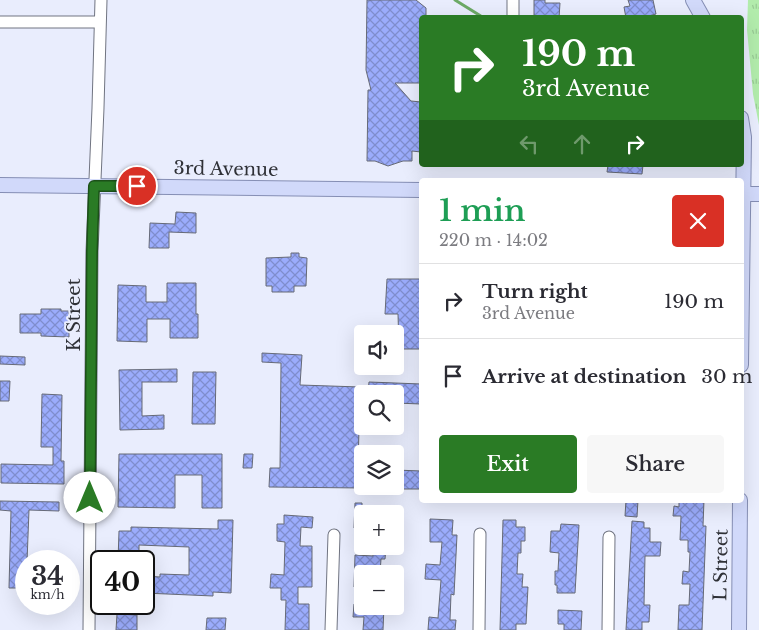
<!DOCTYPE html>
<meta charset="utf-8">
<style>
:root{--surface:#fff;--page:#f7f7f7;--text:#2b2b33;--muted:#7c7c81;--line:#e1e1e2;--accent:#2a7b25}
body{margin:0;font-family:"Libre Baskerville",serif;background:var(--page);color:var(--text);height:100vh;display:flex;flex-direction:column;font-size:19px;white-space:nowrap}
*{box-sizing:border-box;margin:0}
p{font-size:16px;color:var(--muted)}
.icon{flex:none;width:28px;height:28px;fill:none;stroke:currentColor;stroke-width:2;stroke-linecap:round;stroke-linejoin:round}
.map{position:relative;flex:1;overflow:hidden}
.panel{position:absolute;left:419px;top:178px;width:325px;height:325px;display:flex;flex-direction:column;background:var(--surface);border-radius:5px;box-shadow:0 5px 20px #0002}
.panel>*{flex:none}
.banner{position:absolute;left:419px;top:15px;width:325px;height:152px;border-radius:5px;box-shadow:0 5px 20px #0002;background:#2a7b25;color:#fff;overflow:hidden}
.controls{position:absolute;left:354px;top:325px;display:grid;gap:10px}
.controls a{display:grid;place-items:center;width:50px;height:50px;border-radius:5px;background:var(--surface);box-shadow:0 5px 20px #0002;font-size:25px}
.speed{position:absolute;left:15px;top:550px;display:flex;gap:10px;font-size:25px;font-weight:700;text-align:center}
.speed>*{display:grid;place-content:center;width:65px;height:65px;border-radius:50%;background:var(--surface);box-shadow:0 5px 20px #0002;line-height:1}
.speed small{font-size:12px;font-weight:400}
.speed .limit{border:2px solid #111;border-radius:8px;background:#fff;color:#111}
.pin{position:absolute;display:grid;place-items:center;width:42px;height:42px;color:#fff;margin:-21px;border:2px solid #fff;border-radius:50%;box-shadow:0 1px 5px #0007}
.me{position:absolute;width:55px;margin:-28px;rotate:0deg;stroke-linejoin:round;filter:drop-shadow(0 0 4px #0008)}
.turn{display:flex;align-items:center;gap:18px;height:105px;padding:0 20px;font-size:22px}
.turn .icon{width:65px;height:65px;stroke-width:2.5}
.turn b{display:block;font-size:35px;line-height:42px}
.lanes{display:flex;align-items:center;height:48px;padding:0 20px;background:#0003;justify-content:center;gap:25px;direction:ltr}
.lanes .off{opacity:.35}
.round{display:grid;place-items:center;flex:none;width:52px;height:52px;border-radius:5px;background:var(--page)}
.headline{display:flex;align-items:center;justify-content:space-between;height:85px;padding:0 20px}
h1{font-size:30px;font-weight:600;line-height:38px;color:#1e9e55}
.button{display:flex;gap:10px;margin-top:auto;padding:10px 20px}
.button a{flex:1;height:58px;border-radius:5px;background:var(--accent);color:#fff;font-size:20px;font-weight:600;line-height:58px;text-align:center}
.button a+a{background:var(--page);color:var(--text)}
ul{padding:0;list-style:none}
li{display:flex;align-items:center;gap:15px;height:75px;padding:0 20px;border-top:1px solid var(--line)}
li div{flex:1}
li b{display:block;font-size:19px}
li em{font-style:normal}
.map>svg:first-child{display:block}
.grass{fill:url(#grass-tufts)}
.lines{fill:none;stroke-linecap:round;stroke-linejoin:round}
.stream{stroke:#6caa66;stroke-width:3}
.building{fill:url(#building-cross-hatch);stroke:#666a77}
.minor-casing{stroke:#707481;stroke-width:13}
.major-casing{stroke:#858eb4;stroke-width:16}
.minor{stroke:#fff;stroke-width:11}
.major{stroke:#d1d9fa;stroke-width:14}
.route-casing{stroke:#1b5018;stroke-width:12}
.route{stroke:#2a7b25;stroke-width:9}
.labels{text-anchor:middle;stroke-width:4;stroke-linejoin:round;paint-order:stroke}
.street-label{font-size:18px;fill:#2f3137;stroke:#e9edfd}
</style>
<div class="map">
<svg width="759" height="630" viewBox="0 0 759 630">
<defs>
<pattern id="grass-tufts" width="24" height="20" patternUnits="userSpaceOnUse" patternTransform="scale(1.25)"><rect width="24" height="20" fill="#b2ecac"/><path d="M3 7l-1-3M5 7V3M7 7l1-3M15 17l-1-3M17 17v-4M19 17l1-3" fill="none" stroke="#99cb95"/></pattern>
<pattern id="building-cross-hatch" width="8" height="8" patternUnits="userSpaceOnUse" patternTransform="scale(1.25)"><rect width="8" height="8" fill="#9bacfc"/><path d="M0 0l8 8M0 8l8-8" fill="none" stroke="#7f8dcd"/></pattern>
</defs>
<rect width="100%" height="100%" fill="#e9edfd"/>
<!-- grass -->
<path class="grass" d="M748,0H759V125L753,94L747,30Z"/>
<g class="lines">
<!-- stream -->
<path class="stream" d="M455,0L484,18"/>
</g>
<!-- building -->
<path class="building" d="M367,0H416L426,8V18H421V83H395L411,101L421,102V152L412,151V161H403L388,166L375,161H367L368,90H371L366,70Z
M534,0H545V3H560L559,18H534Z
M628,0H653L656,14L641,18H626L624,7L630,6Z
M608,165H643L642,174L607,172Z
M176,212L196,213V233L169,232V248H149L150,223L175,224Z
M291,253H299V257L307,258L306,286H294V292H272V286H266V258L291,257Z
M387,279H421V349H399L398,314H385Z
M167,283H196V314H198V338H170V319H147V342L117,341L118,285L146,286V302H167Z
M41,309H61V311H69V337L41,336V333H20V314H41Z
M262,353L302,355L300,385L360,387L358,469H362V488L269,487L270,468H280L281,363L262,362Z
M0,356L25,357V365L0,364Z
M177,369V382H142V416L164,415V429L120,430L119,370Z
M193,372H216L215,424H192Z
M0,381H10L9,401H0Z
M369,382L421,384V404L395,403V394H368Z
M42,394L62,395L61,461H64V484L1,483V464L53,465V447H41Z
M119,454H222V508H202V475H175V508L118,507Z
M244,454H253L252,468H243Z
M395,470L421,471V489H395Z
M626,500H638L637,517L625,516Z
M679,500H704L703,526H706L702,630H678L679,605H689L690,584H682L683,571L689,572L690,552H688V540H680L681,516H673L674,506L679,507Z
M0,501L59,502V511L29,510L26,588H9L11,511L0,510Z
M355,503H362V528H354Z
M284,515L313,517L312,528L301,527L300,546H312V587H298V604H309V630H285L286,600H281V588H270L271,574L284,575L285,542L277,541V524H284Z
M430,519L453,520L452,535H457L454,595L451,594L450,620H456L455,630H428L429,617L438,618L441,580L425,579L426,564L440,565L442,542H430Z
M218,520H233L231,593L213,592V596L144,593V576L160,577V574L189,575V547L139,545V561H118L119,531H131V527L218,529Z
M503,520H516V527H525V541H521V553H518L517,574H523L522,587H528L526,624H516V630H500Z
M632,521L644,522V528H650V542H661L660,556H645L644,605H650L649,622H642V630H626Z
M561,524L579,525L575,593H557V585H555V571H558L559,553L550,552L551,531H560Z
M373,546L386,547L385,559H381L380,573L362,572V587H354L355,555L373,556Z
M354,604H362V606H384L383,630H363L364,617H353Z
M558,610L582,611L581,630H564V624H558Z
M117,614L137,615V630H116Z
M207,618H226L225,630H206Z"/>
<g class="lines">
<defs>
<path id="minor" d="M513,18V0
M0,22H100
M89,630L92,251L98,108L101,0
M331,630L334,535
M479,630L480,534
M608,630L609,537"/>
<path id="major" d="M693,0L703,18
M741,118L744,137L741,365
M0,185L421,190
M741,194H759
M739,630L740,500"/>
</defs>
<!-- minor casing -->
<use href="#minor" class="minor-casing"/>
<!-- major casing -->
<use href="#major" class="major-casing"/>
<!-- minor -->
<use href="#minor" class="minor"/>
<!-- major -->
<use href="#major" class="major"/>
</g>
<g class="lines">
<defs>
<path id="route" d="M90,498L92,251L94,186H137"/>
</defs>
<!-- route casing -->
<use href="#route" class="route-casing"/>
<!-- route -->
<use href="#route" class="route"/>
</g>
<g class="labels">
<!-- street labels -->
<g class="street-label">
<text transform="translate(226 169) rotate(1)" y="6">3rd Avenue</text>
<text transform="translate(74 315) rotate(-90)" y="6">K Street</text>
<text transform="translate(721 565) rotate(-89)" y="6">L Street</text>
</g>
</g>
</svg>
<div class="controls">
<a><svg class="icon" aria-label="sound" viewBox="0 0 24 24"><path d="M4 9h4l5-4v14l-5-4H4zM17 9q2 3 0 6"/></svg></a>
<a><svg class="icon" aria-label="search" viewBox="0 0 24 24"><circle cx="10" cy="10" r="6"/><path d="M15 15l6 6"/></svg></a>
<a><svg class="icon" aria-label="layers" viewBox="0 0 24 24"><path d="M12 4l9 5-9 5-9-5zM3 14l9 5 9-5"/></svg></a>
<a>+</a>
<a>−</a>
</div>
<div class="speed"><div>34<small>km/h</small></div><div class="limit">40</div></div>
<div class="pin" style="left:137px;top:186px;background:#d93025"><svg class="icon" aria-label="arrive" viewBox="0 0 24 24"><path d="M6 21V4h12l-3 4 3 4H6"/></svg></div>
<svg class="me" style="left:90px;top:498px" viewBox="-20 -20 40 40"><circle r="19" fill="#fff"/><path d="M0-13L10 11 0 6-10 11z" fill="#2a7b25"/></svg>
<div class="banner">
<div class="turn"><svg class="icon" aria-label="right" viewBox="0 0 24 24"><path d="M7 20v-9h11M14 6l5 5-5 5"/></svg><div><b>190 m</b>3rd Avenue</div></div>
<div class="lanes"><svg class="icon off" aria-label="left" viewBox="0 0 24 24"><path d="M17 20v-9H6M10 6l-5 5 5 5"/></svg><svg class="icon off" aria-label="ahead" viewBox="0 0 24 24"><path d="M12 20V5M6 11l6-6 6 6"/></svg><svg class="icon" aria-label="right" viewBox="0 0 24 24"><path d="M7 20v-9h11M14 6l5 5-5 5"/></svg></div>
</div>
<section class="panel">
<div class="headline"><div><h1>1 min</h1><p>220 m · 14:02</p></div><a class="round" style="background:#d93025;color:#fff"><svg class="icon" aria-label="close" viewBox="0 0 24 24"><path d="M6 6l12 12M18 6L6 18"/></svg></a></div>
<ul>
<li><svg class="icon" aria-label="right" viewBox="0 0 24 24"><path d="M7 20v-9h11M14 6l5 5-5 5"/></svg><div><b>Turn right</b><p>3rd Avenue</p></div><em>190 m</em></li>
<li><svg class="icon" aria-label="arrive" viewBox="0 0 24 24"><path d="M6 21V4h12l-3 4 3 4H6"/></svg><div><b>Arrive at destination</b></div><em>30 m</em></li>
</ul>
<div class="button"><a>Exit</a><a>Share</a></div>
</section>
</div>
